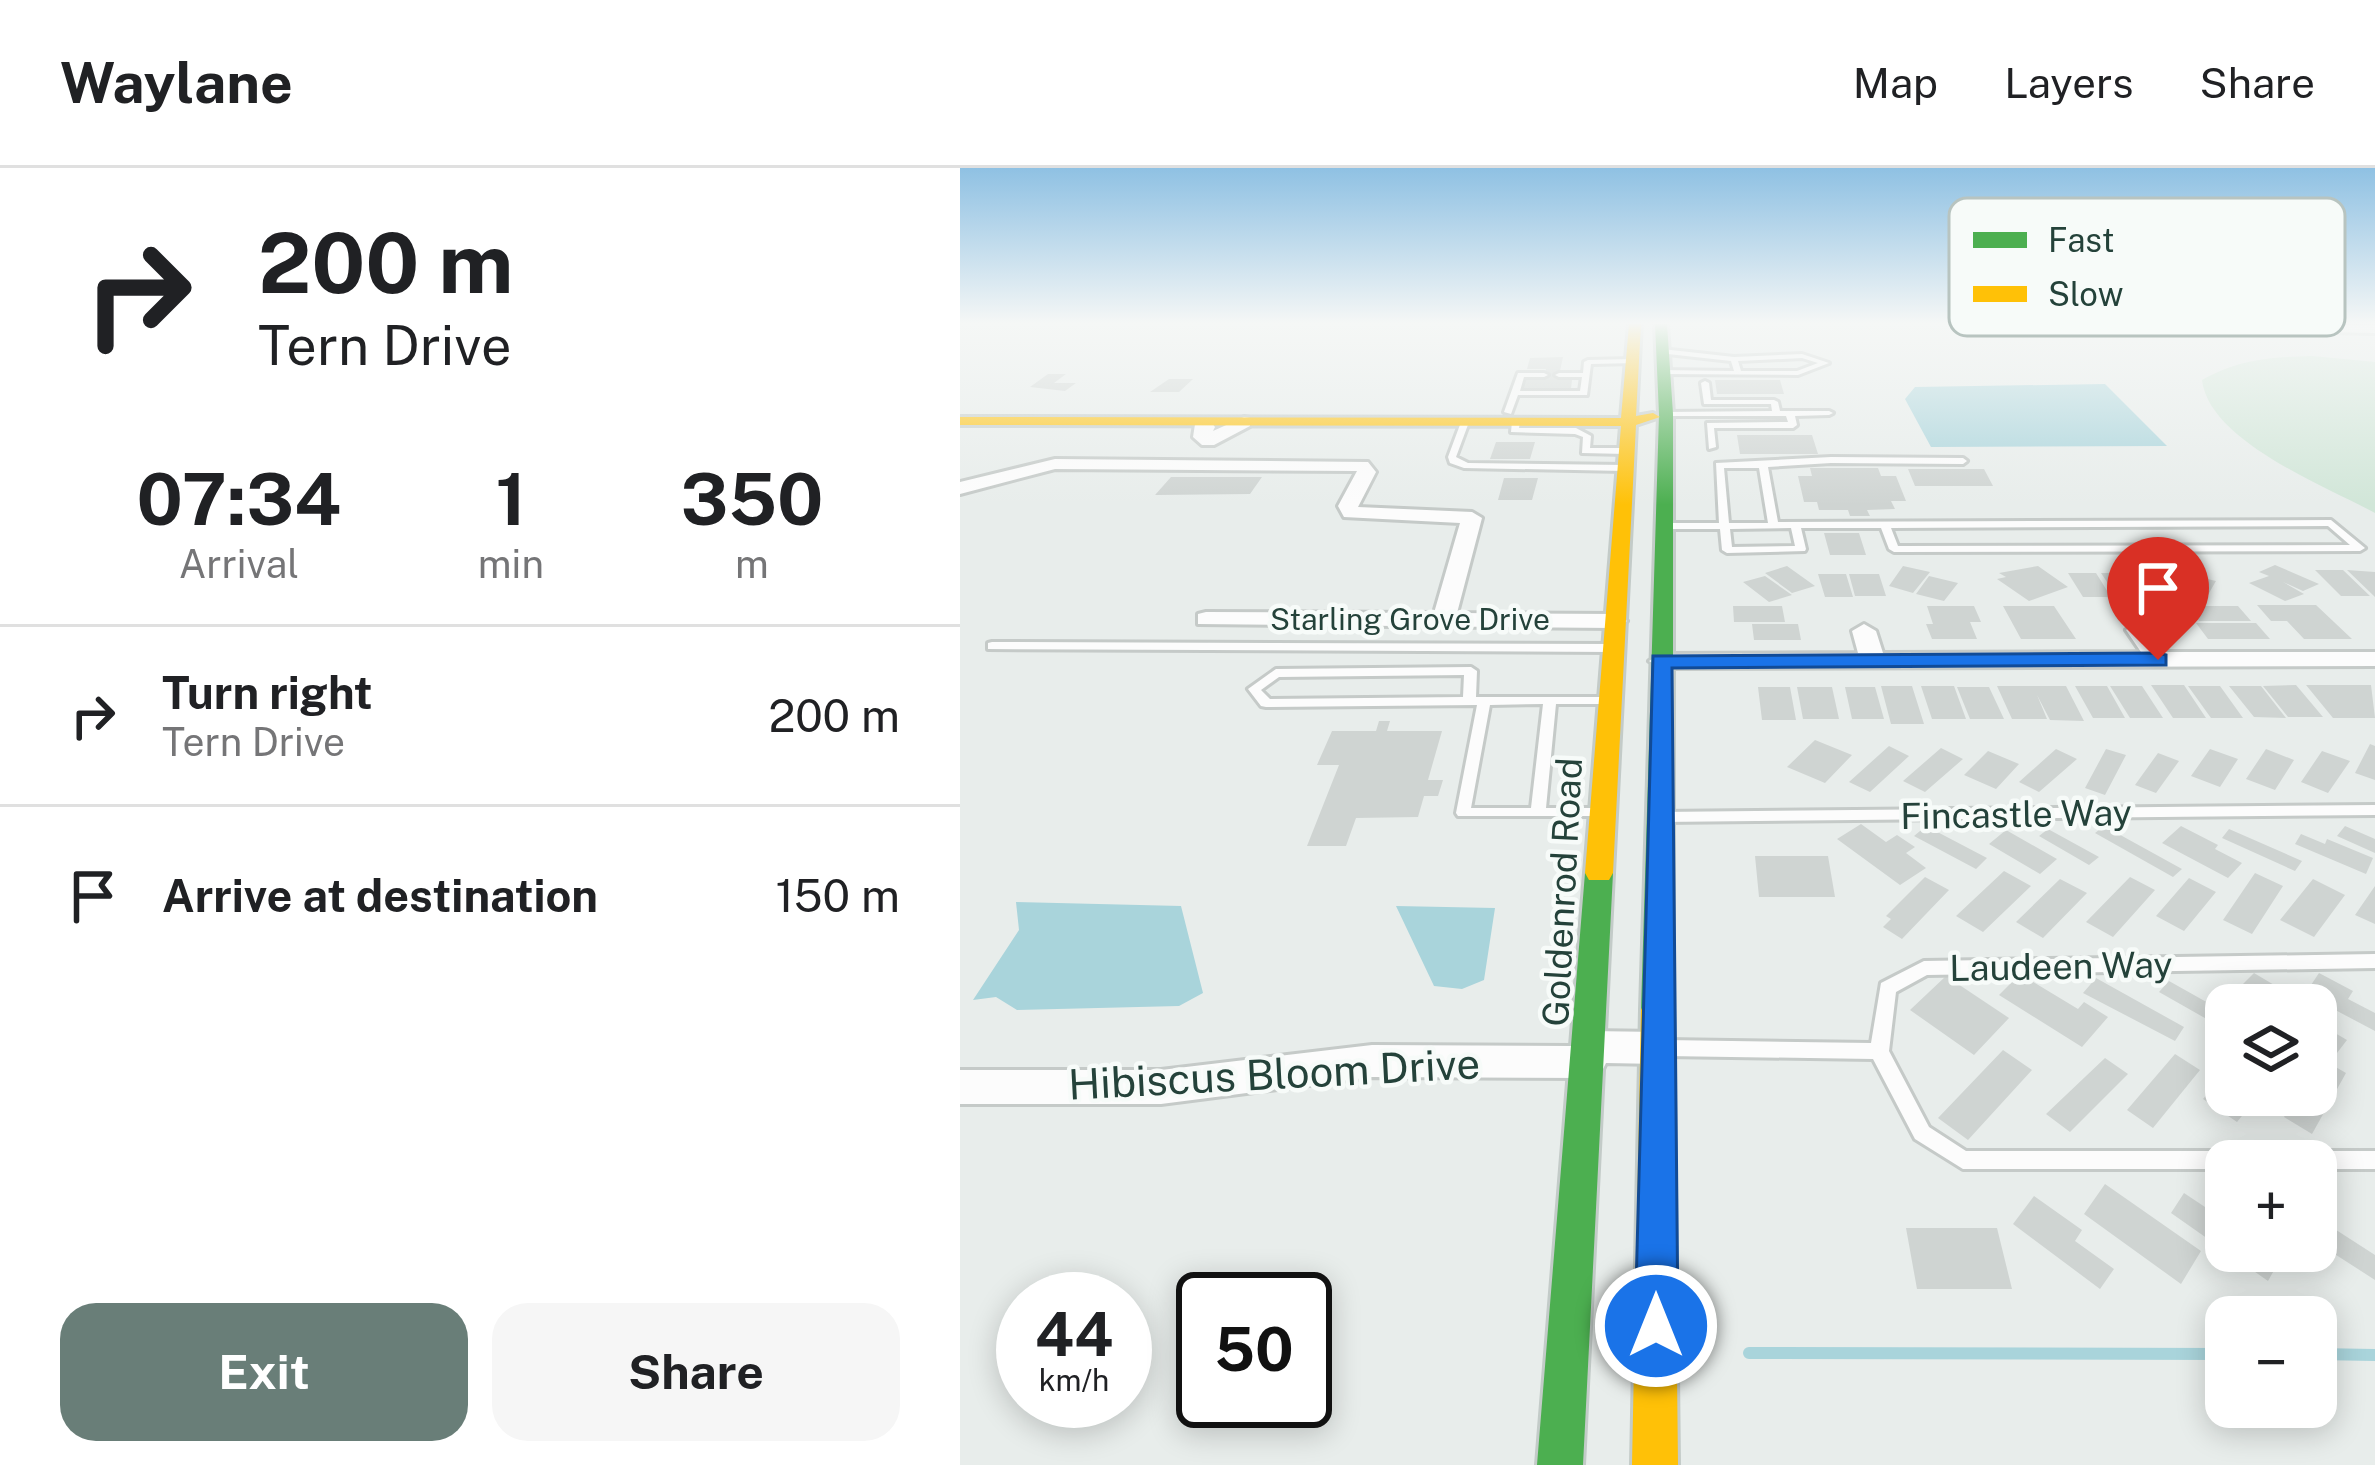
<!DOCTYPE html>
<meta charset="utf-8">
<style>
:root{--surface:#fff;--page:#f6f6f6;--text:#202124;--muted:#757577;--line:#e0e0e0;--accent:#697e78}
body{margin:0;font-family:"Public Sans",sans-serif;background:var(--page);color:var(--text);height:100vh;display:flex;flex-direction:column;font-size:45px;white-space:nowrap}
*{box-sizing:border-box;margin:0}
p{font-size:39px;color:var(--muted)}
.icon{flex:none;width:66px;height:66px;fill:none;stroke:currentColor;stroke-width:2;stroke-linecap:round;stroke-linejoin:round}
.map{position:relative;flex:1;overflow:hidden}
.details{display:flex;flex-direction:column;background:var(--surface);width:960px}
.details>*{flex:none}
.top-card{background:#fff;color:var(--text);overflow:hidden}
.fabs{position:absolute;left:1245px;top:816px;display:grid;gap:24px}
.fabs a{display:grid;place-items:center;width:132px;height:132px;border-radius:24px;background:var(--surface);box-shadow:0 6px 30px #0003;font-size:60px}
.speed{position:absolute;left:36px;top:1104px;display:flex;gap:24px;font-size:60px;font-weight:700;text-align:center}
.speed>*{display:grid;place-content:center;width:156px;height:156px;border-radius:50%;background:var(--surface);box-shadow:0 6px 30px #0003;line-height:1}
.speed small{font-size:30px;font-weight:400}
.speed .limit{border:6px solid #111;border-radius:18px;background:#fff;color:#111}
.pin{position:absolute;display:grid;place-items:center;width:102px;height:102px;color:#fff;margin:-123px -51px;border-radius:50% 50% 50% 0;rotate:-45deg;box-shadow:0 0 12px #0007}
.pin .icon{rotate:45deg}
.me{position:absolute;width:132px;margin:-66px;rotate:0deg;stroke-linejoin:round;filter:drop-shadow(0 0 9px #0008)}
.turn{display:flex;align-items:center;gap:42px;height:252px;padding:0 60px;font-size:54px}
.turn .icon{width:156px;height:156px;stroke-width:2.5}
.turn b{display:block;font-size:84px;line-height:102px}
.eta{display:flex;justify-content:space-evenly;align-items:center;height:204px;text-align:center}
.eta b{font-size:72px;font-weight:700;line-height:84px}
.button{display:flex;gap:24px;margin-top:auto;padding:24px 60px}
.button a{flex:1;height:138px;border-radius:36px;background:var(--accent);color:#fff;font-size:48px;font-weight:700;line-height:138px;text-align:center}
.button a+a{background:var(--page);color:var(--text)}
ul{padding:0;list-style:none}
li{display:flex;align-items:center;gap:36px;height:180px;padding:0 60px;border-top:3px solid var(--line)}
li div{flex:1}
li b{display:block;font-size:45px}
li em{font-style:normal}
header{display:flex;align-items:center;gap:72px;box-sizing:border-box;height:168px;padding:0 60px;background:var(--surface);border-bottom:3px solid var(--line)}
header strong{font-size:57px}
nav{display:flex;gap:66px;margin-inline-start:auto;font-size:42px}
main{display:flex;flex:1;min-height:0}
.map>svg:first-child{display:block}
.green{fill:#d1e6d8}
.water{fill:#a9d4db}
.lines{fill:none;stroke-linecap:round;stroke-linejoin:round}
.stream{stroke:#a9d4db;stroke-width:12}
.building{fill:#cfd4d2}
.lane-casing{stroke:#c5cac8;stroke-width:6}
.street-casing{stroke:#c5cac8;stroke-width:6}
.fast-casing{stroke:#c3cbc8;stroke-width:6}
.slow-casing{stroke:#c3cbc8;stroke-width:6}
.lane{fill:#fcfcfc;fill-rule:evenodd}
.street{fill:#fcfcfc;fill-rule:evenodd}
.fast{fill:#4caf50;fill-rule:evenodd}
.slow{fill:#ffc107;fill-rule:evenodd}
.route{fill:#1a73e8;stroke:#114b97;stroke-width:3}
.labels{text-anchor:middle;stroke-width:9;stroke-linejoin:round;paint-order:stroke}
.far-street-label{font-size:30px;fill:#24423a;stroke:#f7fbf9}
.street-label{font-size:36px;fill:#24423a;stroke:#f7fbf9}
.near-street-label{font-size:42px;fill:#24423a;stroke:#f7fbf9}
.key{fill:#f7fbf9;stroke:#b8c4c0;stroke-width:3}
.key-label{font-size:33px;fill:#24423a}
</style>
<header>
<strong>Waylane</strong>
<nav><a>Map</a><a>Layers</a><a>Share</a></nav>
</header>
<main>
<section class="details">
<div class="top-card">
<div class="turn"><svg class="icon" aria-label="right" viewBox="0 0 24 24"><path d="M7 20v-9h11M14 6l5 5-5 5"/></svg><div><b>200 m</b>Tern Drive</div></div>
</div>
<div class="eta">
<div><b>07:34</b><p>Arrival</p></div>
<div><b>1</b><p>min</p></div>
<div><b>350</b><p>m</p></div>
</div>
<ul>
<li><svg class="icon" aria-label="right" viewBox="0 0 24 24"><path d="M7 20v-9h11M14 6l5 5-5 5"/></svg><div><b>Turn right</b><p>Tern Drive</p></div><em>200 m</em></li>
<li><svg class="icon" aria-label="arrive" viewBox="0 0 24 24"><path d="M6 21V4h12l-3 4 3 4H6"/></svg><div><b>Arrive at destination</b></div><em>150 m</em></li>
</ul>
<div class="button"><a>Exit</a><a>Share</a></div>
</section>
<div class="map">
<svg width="1415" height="1297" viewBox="0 0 1415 1297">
<rect width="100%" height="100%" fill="#e8edeb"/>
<!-- green -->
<path class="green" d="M1352,188L1415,194V345C1365,318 1249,273 1242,212C1278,191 1312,189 1352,188Z"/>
<!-- water -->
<path class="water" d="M1145,216L1207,278L971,279L945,231L955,219Z
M56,734L221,738L243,825L219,838L57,842L36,829L13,832L59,762Z
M436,738L535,740L524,812L502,821L474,818Z"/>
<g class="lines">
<!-- stream -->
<path class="stream" d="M789,1185L1266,1186
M1356,1186L1415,1187"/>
</g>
<!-- building -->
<path class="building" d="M603,189L598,212H612L611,221H562L565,212H583L586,201H567L570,190Z
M88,206H106L94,215H116L105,223L70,219Z
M209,211H233L219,224H190Z
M755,212H820L824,226H757Z
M777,267H852L858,286H780Z
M536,274H575L570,291H530Z
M850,300H918L921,308H936L946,333H931L935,341L907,342L910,348H890L888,342H859L857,334H844L838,308H852Z
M948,301H1024L1033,318H955Z
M211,309H302L290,326L195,327Z
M544,310H578L572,332H538Z
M864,365H899L906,387H870Z
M1197,397L1225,405L1213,424L1184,416Z
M1315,397L1359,416L1343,423L1323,414L1344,426L1325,433L1289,415L1309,408L1299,404Z
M827,398L855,418L832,425L805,405Z
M943,398L970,404L953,425L929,418Z
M1078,398L1108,419L1069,433L1037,411L1046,409L1039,405Z
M1355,402H1383L1410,428H1381Z
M1387,402L1415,404V429Z
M1108,405H1136L1151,429H1123Z
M1141,405H1168L1185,429H1157Z
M858,406H886L893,429H865Z
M889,406H919L926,428H895Z
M1227,406L1256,413L1245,432L1216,424Z
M805,408L832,427L809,434L783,414Z
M969,408L998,415L984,433L956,426Z
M1297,437H1356L1392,471H1344L1327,453H1311Z
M773,438H822L825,454H774Z
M967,438H1014L1021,454H1010L1017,471H972L966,456H973Z
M1043,438H1094L1116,471H1061Z
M1227,438H1278L1291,453H1239Z
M1236,455H1296L1310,471H1248Z
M792,456H838L841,472H794Z
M1191,517H1224L1246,550H1213Z
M1336,517L1363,549H1328L1303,518Z
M1346,517H1411L1415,550H1373Z
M921,518H952L964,556H931Z
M961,518H994L1006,551H972Z
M1037,518H1106L1124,553L1090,552L1077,527L1087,551H1052Z
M1115,518H1147L1165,550H1133Z
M1150,518H1182L1203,550H1170Z
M1228,518H1260L1283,550H1251Z
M1269,518H1301L1326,550L1294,549Z
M798,519H830L836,552H802Z
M837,519H872L879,551H843Z
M885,519H915L924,551H892Z
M997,519H1029L1044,551H1010Z
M419,553H430L427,563H482L468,612H483L478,628H464L458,649L396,650L386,678H347L379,597H357L372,563H416Z
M855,572L892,587L865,615L827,599Z
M1410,576L1415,578V612L1395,605Z
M929,578L949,588L910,624L889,614Z
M981,580L1003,591L965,624L943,613Z
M1096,581L1117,591L1079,624L1059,614Z
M1146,581L1166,587L1145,627L1125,620Z
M1250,581L1278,591L1260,619L1231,608Z
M1306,581L1334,592L1315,622L1286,611Z
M1028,583L1059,596L1036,621L1004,607Z
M1362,583L1390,593L1368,625L1341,614Z
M1198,585L1219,593L1196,625L1175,617Z
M901,656L926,674L937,667L955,679L946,685L966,700L940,717L877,671Z
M966,658L1027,690L1016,701L954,668Z
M1144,658L1222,701L1213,709L1135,665Z
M1221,658L1258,677L1255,681L1282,695L1268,710L1202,675Z
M1385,658L1415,671V685L1377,668Z
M1088,661L1139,689L1129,697L1079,668Z
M1269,661L1342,693L1335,703L1262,670Z
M1046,662L1097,691L1080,706L1029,676Z
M1341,666L1365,676L1367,671L1413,690L1406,706L1335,676Z
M795,688H868L875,729H799Z
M1044,703L1071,718L1023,764L996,748Z
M1295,705L1323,718L1292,766L1263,752Z
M965,709L989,722L942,771L923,759L931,751L926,748Z
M1170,709L1195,722L1153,769L1126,754Z
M1229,710L1256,724L1224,763L1196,748Z
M1100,711L1127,725L1083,770L1056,754Z
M1353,711L1385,727L1354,769L1320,752Z
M1415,718V756L1395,747Z
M1294,805L1348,837H1299L1276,823Z
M1359,805L1393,823L1388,831L1415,845V863L1345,826Z
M1060,806L1118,841L1124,834L1148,849L1122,879L1039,827Z
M986,808L1049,850L1014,887L950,842Z
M1136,810L1224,859L1215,873L1123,825Z
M1209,813L1266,845V862L1199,824Z
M1356,854L1387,872L1377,885L1356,872Z
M1043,882L1072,902L1008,972L978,950Z
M1215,886L1240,902L1193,960L1167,942Z
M1145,890L1168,906L1110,964L1086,946Z
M1360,890L1386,905L1352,966L1324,949L1338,927H1356Z
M1266,904V927H1299L1277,954L1243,931Z
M1145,1016L1241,1083L1221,1116L1124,1046Z
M1224,1025L1266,1053V1083H1310L1321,1090L1308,1113L1211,1045Z
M1074,1028L1122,1062L1115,1073L1154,1101L1140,1121L1053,1056Z
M1356,1049L1415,1087V1112L1356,1074Z
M946,1060H1037L1052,1121H957Z"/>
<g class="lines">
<defs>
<path id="lane" d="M702,181L774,189L842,186L869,195L838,207L703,206L700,202L774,203L771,193L699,185ZM842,190L858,195L837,203H781L778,193Z
M672,191L675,195L631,196L627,227H558L551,246L544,244L558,205H584L588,207L584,209H564L560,223H620L622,209H599L595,207L599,205H623L624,194L628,192Z
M745,213L749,215L751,232H814L818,234L820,243H869L873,245L869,247L835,248L837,257L833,260H754L756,279L749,281L747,255L828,254L826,248H703V244H706L812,243L811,236H744L741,215Z
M505,252L509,254L496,289L508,295L665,297L670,300L665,303L504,300L490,295L488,289L501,254Z
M556,252L560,254L559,260H616L631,268L630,280H666L670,283L666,286L622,285L623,269L615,266L551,264L552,254Z
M871,289L1003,290L1007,293L1003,296L871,295L808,299L818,354L1371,352L1405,380L1400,383L934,384L929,381L921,360H841L846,381L845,383L767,385L762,382L760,361H705L700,358L705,355H759L756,295ZM764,300H799L808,355H769ZM1368,358L1390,377L938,378L931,360ZM831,360L835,378L772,379L770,361Z
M32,474L653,476L659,480L653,484L28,481V475Z
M511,499L517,503L516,529H655L657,532L650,536H596L586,640H638L645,645L643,648H498L496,645L517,537L306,539L301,538L288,521L316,501ZM504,507L503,529L310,531L301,522L319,509ZM583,536L571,640H511L530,537Z
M1415,637V647L701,654L693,649L701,644Z
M1415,786V800L967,807L936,824L929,883L969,959L1006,983H1415V1001H1356V993H1266V1001H1003L955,971L913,891L706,888L699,886L697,880L699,874L706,872L911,875L921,815L964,793Z"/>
<path id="street" d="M1191,156L1415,157V165L1198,160Z
M284,249L290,250V258L254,277H242L233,269L236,250H248L255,259L253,263Z
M95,291L408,294L416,304L398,339L512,344L522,350L497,445L655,446L667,453L655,460L238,456V446L246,444L474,445L500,355L384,349L378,338L397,303L95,301L0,326V314Z
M1178,455L1186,457L1205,484H1415V498L701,500L689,493L701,486L898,485L892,463L904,456L916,463L923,485L1181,484L1166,462Z
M629,863L699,864L712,869L718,880L712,891L699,896L646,895L641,905L627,910L412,909L201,936H0V902H201L412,877L611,878L616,868Z"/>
<path id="fast" d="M695,156H707L713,246V842L709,851L697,855L685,851L681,842L699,246Z
M639,695L649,698L653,705L623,1297H577L625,705L629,698Z"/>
<path id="slow" d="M669,156H681L676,248L693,245L700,249L676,257L653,705L649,712H629L625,705L661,258L0,257V249L661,250Z
M697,829L709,833L713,842L718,1297H672L681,842L685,833Z"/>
</defs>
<!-- lane casing -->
<use href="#lane" class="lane-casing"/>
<!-- street casing -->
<use href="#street" class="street-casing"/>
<!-- fast casing -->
<use href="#fast" class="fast-casing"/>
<!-- slow casing -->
<use href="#slow" class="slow-casing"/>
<!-- lane -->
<use href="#lane" class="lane"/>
<!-- street -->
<use href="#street" class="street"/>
<!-- fast -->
<use href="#fast" class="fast"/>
<!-- slow -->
<use href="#slow" class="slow"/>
</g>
<!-- sky -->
<linearGradient id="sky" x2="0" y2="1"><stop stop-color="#8fc1e3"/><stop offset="0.46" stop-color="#f5f7f6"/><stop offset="1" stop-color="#f5f7f6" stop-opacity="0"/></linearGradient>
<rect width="1415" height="337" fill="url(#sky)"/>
<!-- route -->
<path class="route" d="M1198,485L1206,487V497L712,500L718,1158L712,1173L696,1180L681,1173L675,1158L693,488Z"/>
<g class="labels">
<!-- far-street labels -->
<g class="far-street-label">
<text x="450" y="462">Starling Grove Drive</text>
</g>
<!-- street labels -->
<g class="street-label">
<text transform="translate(1056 646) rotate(-1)" y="13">Fincastle Way</text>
<text transform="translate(602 724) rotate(-87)" y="13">Goldenrod Road</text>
<text transform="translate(1101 798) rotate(-1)" y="13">Laudeen Way</text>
</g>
<!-- near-street labels -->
<g class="near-street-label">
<text transform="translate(314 906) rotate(-3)" y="15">Hibiscus Bloom Drive</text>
</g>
</g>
<!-- legend -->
<rect x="989" y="30" width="396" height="138" rx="18" class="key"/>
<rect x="1013" y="64" width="54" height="16" fill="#4caf50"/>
<rect x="1013" y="118" width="54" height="16" fill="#ffc107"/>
<g class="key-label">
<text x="1088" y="84">Fast</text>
<text x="1088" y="138">Slow</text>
</g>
</svg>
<div class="fabs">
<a><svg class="icon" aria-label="layers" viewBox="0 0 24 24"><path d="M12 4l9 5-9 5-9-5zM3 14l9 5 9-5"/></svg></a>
<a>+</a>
<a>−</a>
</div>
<div class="speed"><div>44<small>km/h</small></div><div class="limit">50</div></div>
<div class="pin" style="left:1198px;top:492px;background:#d93025"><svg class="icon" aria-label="arrive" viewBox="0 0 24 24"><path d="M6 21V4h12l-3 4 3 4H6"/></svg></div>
<svg class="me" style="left:696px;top:1158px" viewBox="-20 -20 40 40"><circle r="17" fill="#1a73e8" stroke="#fff" stroke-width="3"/><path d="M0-11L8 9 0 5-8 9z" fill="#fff"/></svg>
</div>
</main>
